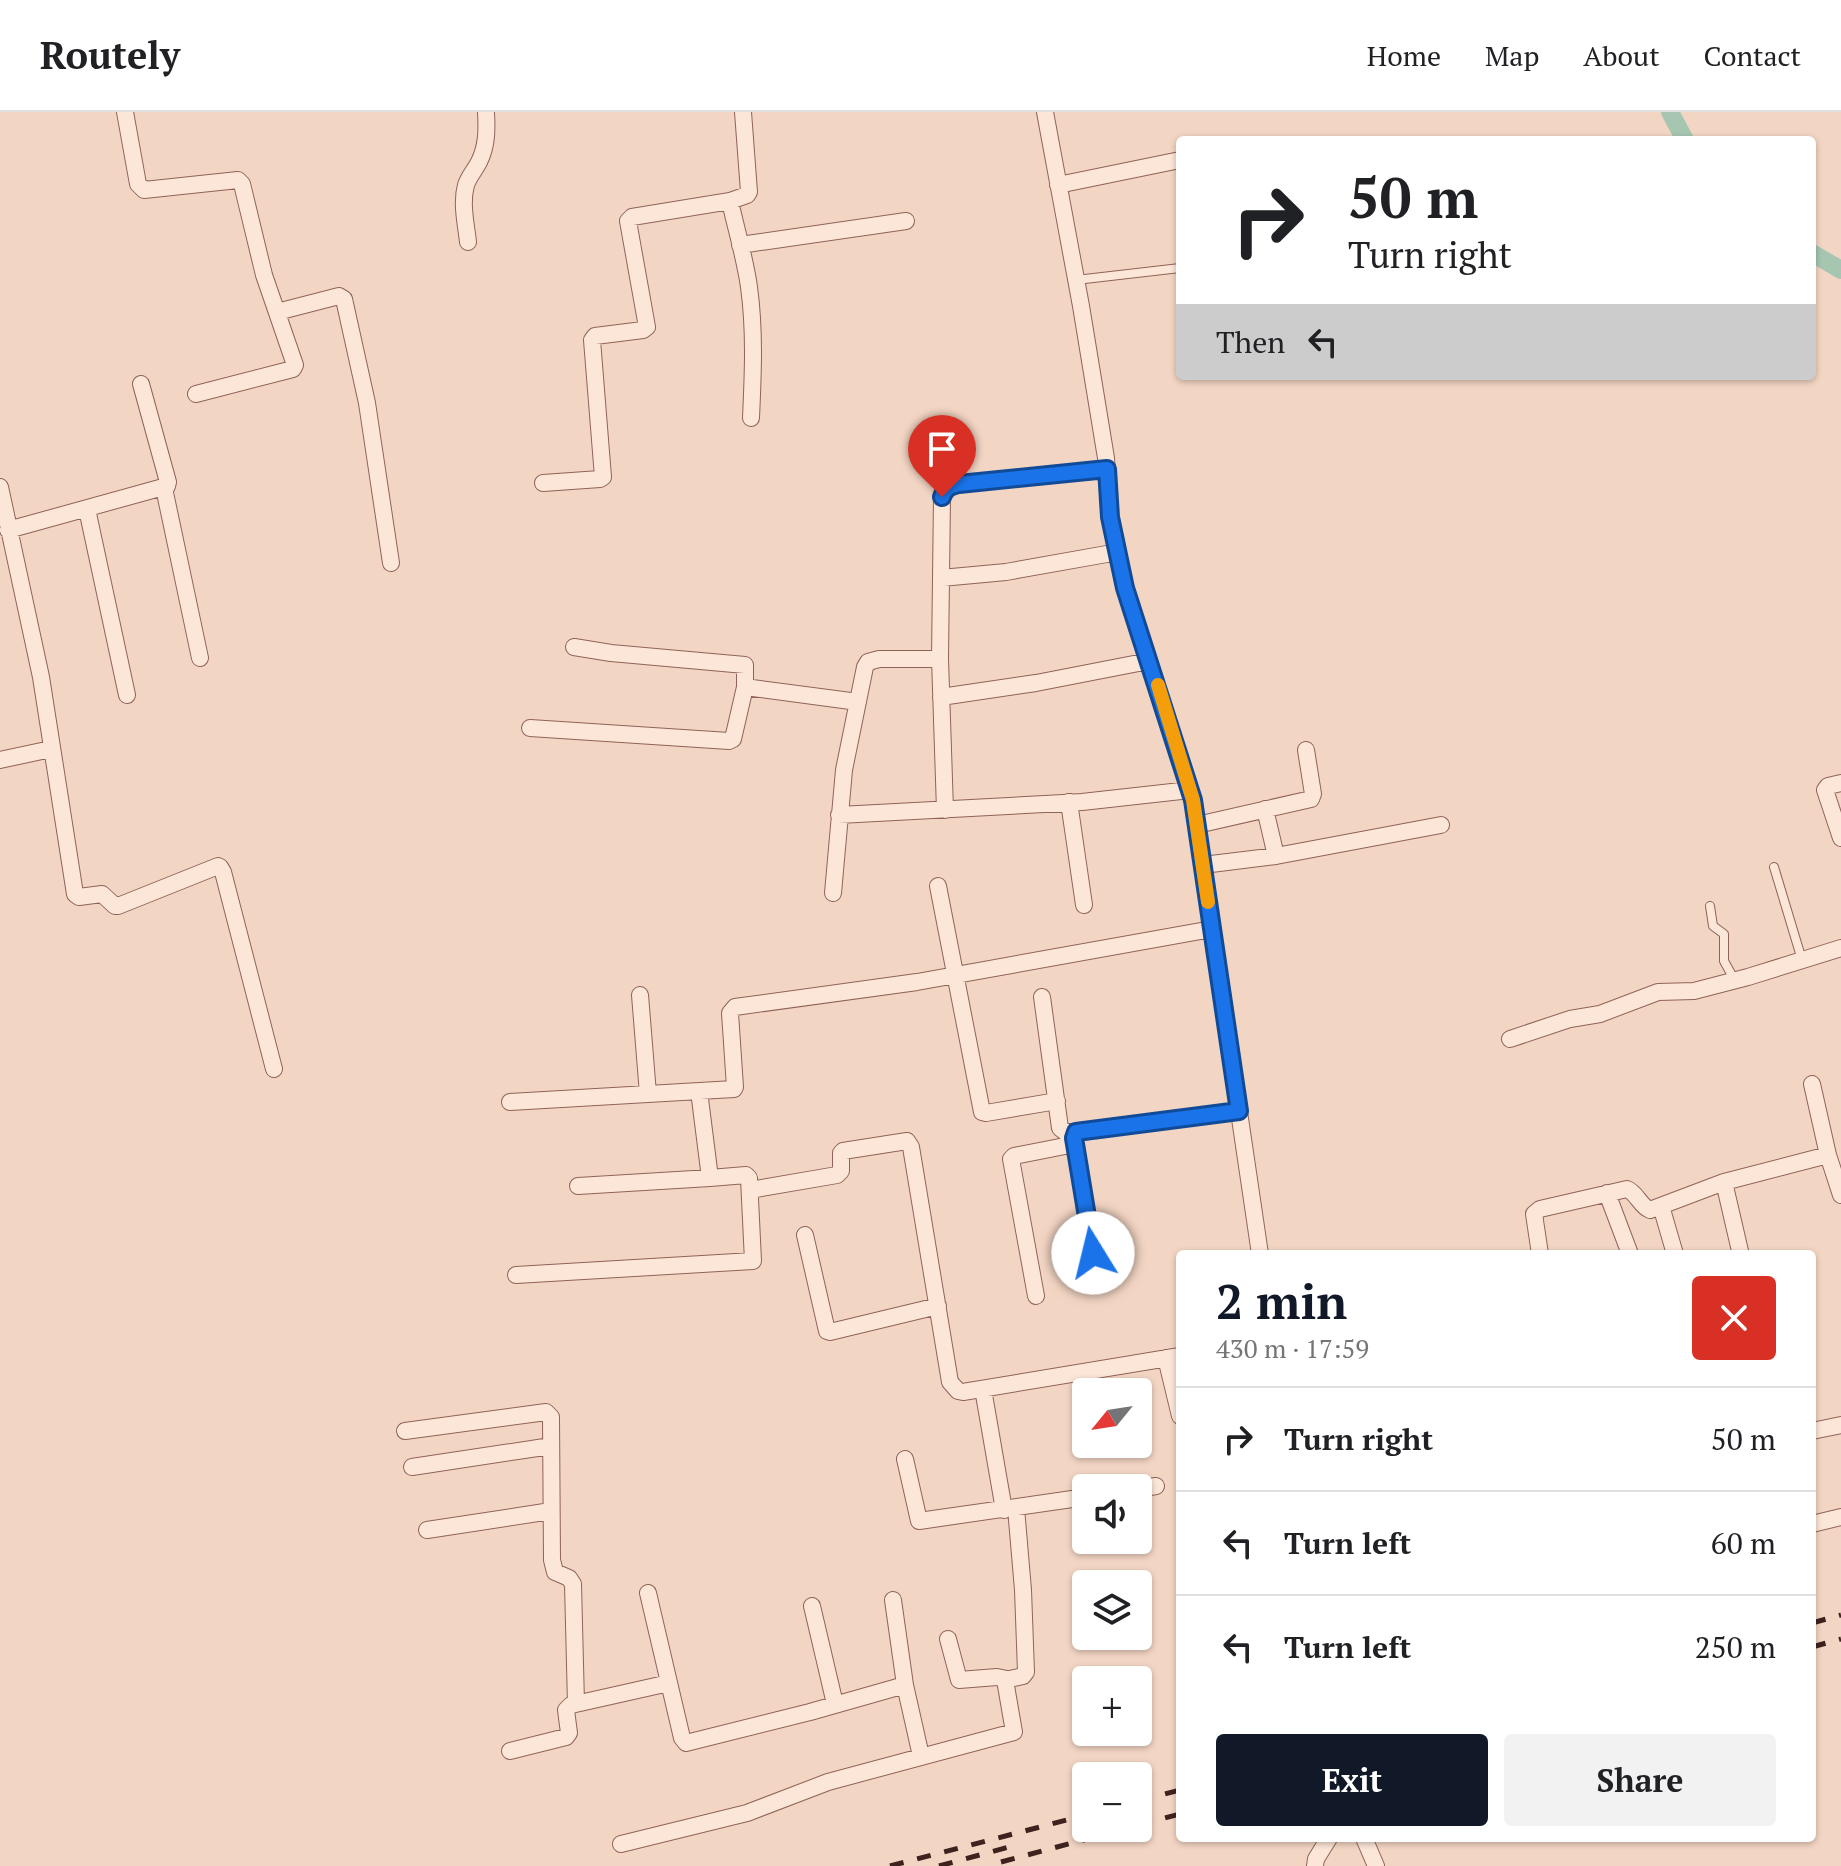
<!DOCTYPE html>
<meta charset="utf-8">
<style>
:root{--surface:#fff;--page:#f2f2f2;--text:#202124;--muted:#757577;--line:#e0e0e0;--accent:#111827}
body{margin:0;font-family:"PT Serif",serif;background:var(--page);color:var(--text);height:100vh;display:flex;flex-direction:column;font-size:30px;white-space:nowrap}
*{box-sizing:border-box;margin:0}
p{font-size:26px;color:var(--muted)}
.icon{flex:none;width:44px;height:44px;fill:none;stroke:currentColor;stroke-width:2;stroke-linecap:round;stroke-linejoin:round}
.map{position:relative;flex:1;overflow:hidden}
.panel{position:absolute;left:1176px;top:1138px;width:640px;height:592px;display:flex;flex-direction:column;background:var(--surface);border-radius:8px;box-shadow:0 2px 6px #0004}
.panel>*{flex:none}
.guide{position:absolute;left:1176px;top:24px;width:640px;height:244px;border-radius:8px;box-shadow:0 2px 6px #0004;background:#fff;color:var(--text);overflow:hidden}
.needle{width:52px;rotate:240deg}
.controls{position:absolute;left:1072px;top:1266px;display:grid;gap:16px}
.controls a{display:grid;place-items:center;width:80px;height:80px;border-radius:8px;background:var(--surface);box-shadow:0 2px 6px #0004;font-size:40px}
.pin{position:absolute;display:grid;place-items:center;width:68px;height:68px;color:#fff;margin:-82px -34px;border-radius:50% 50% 50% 0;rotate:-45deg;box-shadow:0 0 8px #0007}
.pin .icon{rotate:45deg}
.me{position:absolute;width:88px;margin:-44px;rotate:351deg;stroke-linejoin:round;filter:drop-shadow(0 0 6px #0008)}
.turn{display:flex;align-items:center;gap:28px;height:168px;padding:0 40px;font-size:36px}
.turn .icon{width:104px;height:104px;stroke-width:2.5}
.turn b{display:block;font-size:56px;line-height:68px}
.then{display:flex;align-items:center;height:76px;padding:0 40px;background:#0003;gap:16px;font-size:30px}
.round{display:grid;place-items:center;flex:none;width:84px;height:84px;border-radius:8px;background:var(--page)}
.summary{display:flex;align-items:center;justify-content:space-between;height:136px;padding:0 40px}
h1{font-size:48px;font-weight:600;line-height:60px;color:var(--accent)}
.primary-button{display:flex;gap:16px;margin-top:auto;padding:16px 40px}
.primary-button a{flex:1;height:92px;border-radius:8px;background:var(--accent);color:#fff;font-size:32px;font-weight:600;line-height:92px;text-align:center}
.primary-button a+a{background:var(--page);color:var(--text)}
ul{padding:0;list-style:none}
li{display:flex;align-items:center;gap:24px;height:104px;padding:0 40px;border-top:2px solid var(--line)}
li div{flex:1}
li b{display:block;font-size:30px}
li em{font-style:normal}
header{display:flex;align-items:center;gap:48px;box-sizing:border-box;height:112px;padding:0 40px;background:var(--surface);border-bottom:2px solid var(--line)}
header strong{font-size:38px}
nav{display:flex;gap:44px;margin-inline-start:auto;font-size:28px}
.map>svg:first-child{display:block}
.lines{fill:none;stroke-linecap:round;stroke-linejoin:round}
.canal{stroke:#a6c6b2;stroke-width:18}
.service-casing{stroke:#906357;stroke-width:10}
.minor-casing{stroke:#906357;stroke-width:18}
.service{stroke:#fce6d8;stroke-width:8}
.minor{stroke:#fce6d8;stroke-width:16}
.rail{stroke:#3e221d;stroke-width:5;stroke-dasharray:14 14;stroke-linecap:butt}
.route-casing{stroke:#114b97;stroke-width:20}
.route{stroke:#1a73e8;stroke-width:14}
.slow{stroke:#f59e0b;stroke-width:14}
</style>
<header>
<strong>Routely</strong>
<nav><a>Home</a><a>Map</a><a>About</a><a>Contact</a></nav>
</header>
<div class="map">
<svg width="1841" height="1754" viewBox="0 0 1841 1754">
<rect width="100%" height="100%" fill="#f3d5c3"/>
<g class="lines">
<!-- canal -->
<path class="canal" d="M1670,0L1685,28
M1812,141L1841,158"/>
<defs>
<path id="service" d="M1076,168L1180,156
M1774,755L1802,848
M1710,794L1713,814L1724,822V849L1734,867"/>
<path id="minor" d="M125,0L138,72L144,78L238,68L242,72L264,163L295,253L293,257L196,282
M1045,0L1081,194L1106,346L1110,405L1125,476L1193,688L1260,1142
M1058,73L1180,48
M730,89C736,117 745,146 749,175C755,219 753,262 751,306
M468,130C466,112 461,91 466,73C469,64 475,58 479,50C487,34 487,18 486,0
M740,133L906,109
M277,200L339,184L344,187L367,291L391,451
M543,371L600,367L603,365L592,228L595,224L643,218L647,215L628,109L632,105L730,89L747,83L749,80L743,0
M0,375L41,565L75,782L79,785L102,782L115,794H118L218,754L220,755L223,760L274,957
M164,376L200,546
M87,397L127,583
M8,418L167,374L168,370L141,272
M941,466L1006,460L1118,440
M574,535L611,541L745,553V575
M941,585L1036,571L1149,549
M530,616L729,629L733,627L745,575L858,590
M0,648L51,637
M1841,671L1828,674L1825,678L1841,726
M1069,690L1084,793
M1265,697L1276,744
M945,698L940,547L942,385C945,376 950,374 959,372L1107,357
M839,703L1082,690L1190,678
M1197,713L1311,687L1313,682L1306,638
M1203,753L1276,744L1441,713
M938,774L982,1000L986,1001L1057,989
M833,781L844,658L865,555L868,550L879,547H940
M640,883L648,982
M1042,885L1060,1016L1065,1020H1076
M1510,927L1570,907L1600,902L1658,880L1694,879L1748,865L1841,836
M1812,972L1828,1043L1841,1083
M510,990L734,977L735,975L730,901L735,895L917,870L1212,817
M1724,1070L1740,1139
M578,1074L710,1066
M750,1078L837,1063L841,1059V1041L843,1039L907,1029L911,1035L950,1270L958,1279L963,1280L1180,1244
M1607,1081L1630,1142
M1661,1094L1675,1142
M805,1123L827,1219L830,1220L938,1194
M1540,1142L1534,1102L1540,1097L1627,1077C1637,1081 1640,1094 1650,1098L1724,1070L1828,1043
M516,1163L753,1149L749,1066L746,1063L710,1066L699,979
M1097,1168L1074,1026L1076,1020L1239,999
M1036,1184L1011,1047L1014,1044L1075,1032
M1166,1246L1180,1304
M983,1277L1004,1398
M405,1319L546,1300L551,1305L552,1448L555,1460L569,1466L573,1472L576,1592
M1812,1319L1841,1313
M905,1347L919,1409L1086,1385
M412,1355L551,1334
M1138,1377L1156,1374
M1812,1412L1841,1405
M427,1418L551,1399
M648,1481L682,1626L686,1631L810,1600L905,1573
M893,1488L905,1573L921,1644
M812,1494L835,1592
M948,1527L959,1568L997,1565L1007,1567
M510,1639L566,1625L569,1621L566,1598L571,1593L669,1571
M1364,1726L1376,1754
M621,1732L747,1701L828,1670L1014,1620L1005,1568L1023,1564L1026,1560L1023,1478L1016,1396
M1315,1754L1316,1747L1329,1726"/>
</defs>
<!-- service casing -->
<use href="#service" class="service-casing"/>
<!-- minor casing -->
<use href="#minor" class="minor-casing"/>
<!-- service -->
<use href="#service" class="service"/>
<!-- minor -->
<use href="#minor" class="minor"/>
<!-- rail -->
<path class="rail" d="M1812,1511L1841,1503
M1812,1535L1841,1527
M1138,1689L1180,1678
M1138,1713L1180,1702
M1001,1750L1128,1716
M890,1754L1086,1703
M939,1754L1020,1732"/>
</g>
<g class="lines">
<defs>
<path id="route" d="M942,385C945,376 950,374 959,372L1107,357L1110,405L1125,476L1193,688L1239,999L1076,1020L1074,1026L1093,1141"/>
</defs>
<!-- route casing -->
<use href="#route" class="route-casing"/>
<!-- route -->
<use href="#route" class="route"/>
<!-- slow -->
<path class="slow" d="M1158,573L1193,688L1208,790"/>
</g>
</svg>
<div class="controls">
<a><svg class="needle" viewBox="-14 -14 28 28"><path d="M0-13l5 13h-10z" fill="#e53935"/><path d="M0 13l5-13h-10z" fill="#757577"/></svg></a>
<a><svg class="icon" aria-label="sound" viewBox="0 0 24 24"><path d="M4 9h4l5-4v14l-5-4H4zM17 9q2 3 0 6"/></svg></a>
<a><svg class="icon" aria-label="layers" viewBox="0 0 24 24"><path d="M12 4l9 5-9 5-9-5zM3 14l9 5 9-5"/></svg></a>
<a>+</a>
<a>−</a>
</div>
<div class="pin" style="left:942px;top:385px;background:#d93025"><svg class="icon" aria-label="arrive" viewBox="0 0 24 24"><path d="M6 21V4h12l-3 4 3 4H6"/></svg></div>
<svg class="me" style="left:1093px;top:1141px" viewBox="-20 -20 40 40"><circle r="19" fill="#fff"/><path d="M0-13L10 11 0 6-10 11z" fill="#1a73e8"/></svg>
<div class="guide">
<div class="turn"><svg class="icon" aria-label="right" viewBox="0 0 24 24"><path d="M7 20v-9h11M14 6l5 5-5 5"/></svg><div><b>50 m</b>Turn right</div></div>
<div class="then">Then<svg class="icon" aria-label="left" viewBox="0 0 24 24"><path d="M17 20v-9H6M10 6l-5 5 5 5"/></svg></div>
</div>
<section class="panel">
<div class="summary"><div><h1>2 min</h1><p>430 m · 17:59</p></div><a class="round" style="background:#d93025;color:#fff"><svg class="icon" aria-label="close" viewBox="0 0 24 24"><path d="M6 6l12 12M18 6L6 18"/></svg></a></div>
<ul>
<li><svg class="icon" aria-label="right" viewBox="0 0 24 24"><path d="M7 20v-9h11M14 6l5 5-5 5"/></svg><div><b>Turn right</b></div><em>50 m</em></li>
<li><svg class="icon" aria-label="left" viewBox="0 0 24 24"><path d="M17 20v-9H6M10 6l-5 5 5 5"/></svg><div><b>Turn left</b></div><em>60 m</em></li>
<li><svg class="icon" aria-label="left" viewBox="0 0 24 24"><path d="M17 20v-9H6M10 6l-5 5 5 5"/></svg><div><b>Turn left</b></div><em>250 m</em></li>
</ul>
<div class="primary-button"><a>Exit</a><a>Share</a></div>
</section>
</div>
